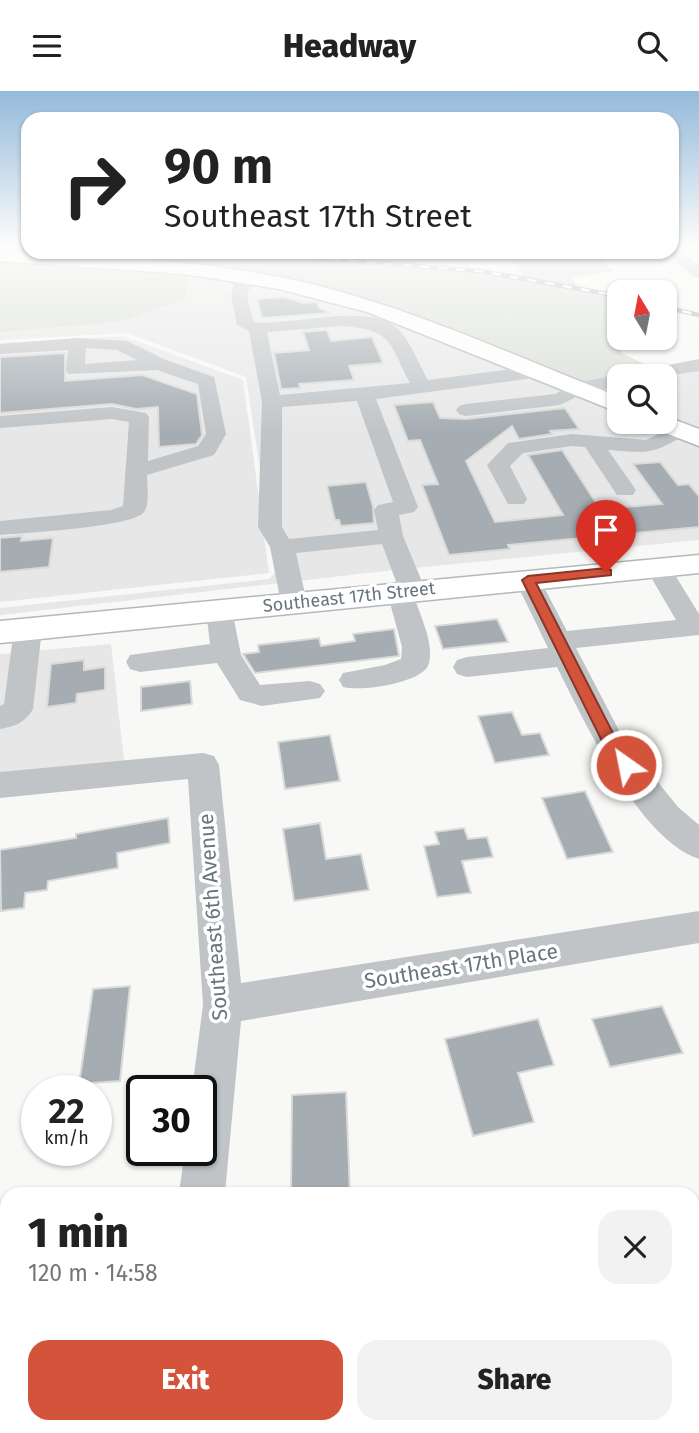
<!DOCTYPE html>
<meta charset="utf-8">
<style>
:root{--surface:#fff;--page:#f2f2f2;--text:#222;--muted:#767676;--accent:#d3543b}
body{margin:0;font-family:"Fira Sans",sans-serif;background:var(--page);color:var(--text);height:100vh;display:flex;flex-direction:column;font-size:26px;white-space:nowrap}
*{box-sizing:border-box;margin:0}
p{font-size:23px;color:var(--muted)}
.icon{flex:none;width:38px;height:38px;fill:none;stroke:currentColor;stroke-width:2;stroke-linecap:round;stroke-linejoin:round}
.map{position:relative;flex:1;overflow:hidden}
.sheet{position:absolute;left:0px;top:1096px;width:700px;height:247px;display:flex;flex-direction:column;background:var(--surface);border-radius:21px 21px 0 0;box-shadow:0 2px 5px #0004}
.sheet>*{flex:none}
.top-card{position:absolute;left:21px;top:21px;width:658px;height:147px;border-radius:21px;box-shadow:0 2px 5px #0004;background:#fff;color:var(--text);overflow:hidden}
.needle{width:46px;rotate:350deg}
.tools{position:absolute;left:607px;top:189px;display:grid;gap:14px}
.tools a{display:grid;place-items:center;width:70px;height:70px;border-radius:14px;background:var(--surface);box-shadow:0 2px 5px #0004;font-size:35px}
.speed{position:absolute;left:21px;top:984px;display:flex;gap:14px;font-size:35px;font-weight:700;text-align:center}
.speed>*{display:grid;place-content:center;width:91px;height:91px;border-radius:50%;background:var(--surface);box-shadow:0 2px 5px #0004;line-height:1}
.speed small{font-size:18px;font-weight:400}
.speed .limit{border:4px solid #111;border-radius:10px;background:#fff;color:#111}
.pin{position:absolute;display:grid;place-items:center;width:60px;height:60px;color:#fff;margin:-72px -30px;border-radius:50% 50% 50% 0;rotate:-45deg;box-shadow:0 0 7px #0007}
.pin .icon{rotate:45deg}
.me{position:absolute;width:77px;margin:-38px;rotate:327deg;stroke-linejoin:round;filter:drop-shadow(0 0 5px #0008)}
.turn{display:flex;align-items:center;gap:24px;height:147px;padding:0 28px;font-size:32px}
.turn .icon{width:91px;height:91px;stroke-width:2.5}
.turn b{display:block;font-size:49px;line-height:60px}
.round{display:grid;place-items:center;flex:none;width:74px;height:74px;border-radius:21px;background:var(--page)}
.head{display:flex;align-items:center;justify-content:space-between;height:119px;padding:0 28px}
h1{font-size:42px;font-weight:800;line-height:52px}
.cta{display:flex;gap:14px;margin-top:auto;padding:14px 28px}
.cta a{flex:1;height:80px;border-radius:21px;background:var(--accent);color:#fff;font-size:28px;font-weight:800;line-height:80px;text-align:center}
.cta a+a{background:var(--page);color:var(--text)}
header{display:flex;justify-content:space-between;align-items:center;height:91px;padding:0 28px;background:var(--surface);font-size:32px;font-weight:800}
.map>svg:first-child{display:block}
.built{fill:#e6e7e6}
.green{fill:#d8ddd5}
.building{fill:#a5adb2;stroke:#dadad8;stroke-width:2}
.lines{fill:none;stroke-linecap:round;stroke-linejoin:round}
.major-casing{stroke:#b4b8bb;stroke-width:3}
.minor{fill:#c0c4c7;fill-rule:evenodd}
.major{fill:#fff;fill-rule:evenodd}
.rail-casing{stroke:#a2a8ad;stroke-width:4.5}
.rail{stroke:#fff;stroke-width:2.5;stroke-dasharray:9;stroke-linecap:butt}
.route{fill:#d3543b;stroke:#893726;stroke-width:2}
.labels{text-anchor:middle;stroke-width:7;stroke-linejoin:round;paint-order:stroke}
.street-label{font-size:18px;fill:#66757e;stroke:#fff}
.near-street-label{font-size:21px;fill:#66757e;stroke:#fff}
</style>
<header><svg class="icon" aria-label="menu" viewBox="0 0 24 24"><path d="M4 6h16M4 12h16M4 18h16"/></svg>Headway<svg class="icon" aria-label="search" viewBox="0 0 24 24"><circle cx="10" cy="10" r="6"/><path d="M15 15l6 6"/></svg></header>
<div class="map">
<svg width="699" height="1342" viewBox="0 0 699 1342">
<rect width="100%" height="100%" fill="#f8f8f6"/>
<!-- built -->
<path class="built" d="M196,181L332,207L619,320L620,331H648L699,351V449L394,479L0,524V517L269,488L276,481L246,286L127,242L0,249V241L121,231Z
M123,245L243,289L269,482L0,511V252Z
M699,277V342L665,329V285H653Z
M111,553L124,670L0,703V563Z"/>
<!-- green -->
<path class="green" d="M27,154L28,161H249L522,183L506,161H595L613,180L570,187L581,197L619,204L620,247H633L624,254L621,262L653,277L580,293L282,189L28,164Z
M0,167L196,181L189,185L185,207L121,231L0,241Z"/>
<!-- building -->
<path class="building" d="M284,206L303,212L317,211L319,217L331,222L262,227L257,208Z
M327,239L331,250L372,246L383,272L349,275L354,289L299,293L300,297L281,298L274,262L309,259L303,241Z
M65,262V290L142,284L197,303L202,344L196,353L159,356L158,316L136,318L112,313L0,322V266Z
M433,311L440,327L466,328L565,317L579,338L550,340L552,343L519,348L512,335L466,370L495,431L563,424L528,364L562,359L600,418L662,413L633,373L660,371L678,394L689,393L699,405V436L508,454L510,458L449,464L422,394L438,393L420,349L408,350L394,314Z
M366,391L373,416L374,432L341,435L339,429H335L327,395Z
M22,445L21,450L53,447L49,476L0,481V447Z
M497,528L508,551L443,558L435,535Z
M394,538L399,565L255,582L243,563L259,561L258,554L319,547L321,555L355,550L353,543Z
M84,569V579L105,576V599L77,603L76,612L47,616L51,573Z
M190,590L192,613L141,620V596Z
M512,621L522,644L540,642L549,664L495,672L478,625Z
M330,644L340,690L285,698L278,651Z
M585,700L613,761L567,768L542,707Z
M168,727L170,752L117,762L118,777L48,790L47,799L25,802L24,817L1,820L0,759L76,747V743Z
M320,732L326,768L361,763L369,799L294,810L283,738Z
M464,737L468,748L487,746L493,766L462,770L471,802L437,806L424,755L439,753L435,741Z
M130,895L120,990L79,993L93,898Z
M662,915L683,962L610,976L592,928Z
M538,928L554,974L518,982L534,1031L473,1045L445,948Z
M346,1001L350,1102H291L292,1004Z"/>
<g class="lines">
<defs>
<path id="major" d="M0,158C92,165 187,168 279,186C397,209 508,263 620,306V322L367,221L279,198L184,183L0,170Z
M665,325L699,338V355L650,336L646,331H665Z
M699,464V482L0,552V530Z"/>
</defs>
<!-- major casing -->
<use href="#major" class="major-casing"/>
<!-- minor -->
<path class="minor" d="M672,155L699,174V187L693,185L667,162L672,161Z
M397,161H445L437,166L403,168L398,166Z
M249,181L257,186C242,204 248,209 254,231C288,236 370,210 398,238C409,248 420,275 428,289L534,275L543,281L534,287L376,308L418,416L414,421L399,424L403,445L426,500L422,506L415,508C421,527 434,552 429,572C425,592 360,601 343,596L339,589L343,582L385,574L401,568L402,556L387,501L391,495L397,493L382,453L296,462L307,512L303,518L294,520L285,518L281,512L270,456L258,436L262,311L249,240L237,234L231,205L234,191ZM343,235C393,239 389,252 410,292L280,304L267,241ZM357,310L393,411L378,414L374,419L378,439L289,448L282,436V316Z
M78,247L127,250L166,269L214,286L226,343L214,364L147,384C147,394 150,413 144,421C134,436 23,442 0,444V430L111,419L123,415L129,331L112,328L0,337V325L112,316L146,322L149,326L148,370L198,355L206,343L198,293L157,279L68,283L66,279L68,259L0,263V253ZM86,257L117,259L137,269L85,273Z
M699,268V280L665,285H620V295L582,303L560,314L466,325L459,323L456,319L459,315L466,313L555,303L576,292Z
M680,333L687,335L690,339L687,343C650,364 650,362 608,359L636,399L633,404H617L585,356L572,355L523,362L510,375L527,408L524,413H508L487,374L508,352L516,351L572,343L646,349Z
M658,468L667,471L699,523V544L576,557L624,649L678,716L699,734V768C639,748 584,630 557,576L467,586L457,583L453,576L457,569L467,566L548,557L515,489L519,483L528,481L537,483L567,540L676,529L645,476L649,471Z
M219,510L228,513L232,519L241,564L260,594L310,590L320,593L325,600L320,607L262,615L240,609L217,572L140,581L130,578L126,571L130,564L210,553L206,519L210,513Z
M28,529L38,532L42,538L33,618C26,631 14,636 0,638V615L4,613L14,538L18,532Z
M203,662L214,665L219,674L241,892L699,820V852L241,930L225,1102H179L185,1059H201V999H192L203,914L188,688L0,707V681Z
M7,1136V1184L0,1186V1138Z
M123,1335H176V1342H122Z"/>
<!-- major -->
<use href="#major" class="major"/>
<defs>
<path id="rail" d="M241,161L479,180L620,205
M665,216L699,224"/>
</defs>
<!-- rail casing -->
<use href="#rail" class="rail-casing"/>
<!-- rail -->
<use href="#rail" class="rail"/>
</g>
<!-- sky -->
<linearGradient id="sky" x2="0" y2="1"><stop stop-color="#94bada"/><stop offset="0.45" stop-color="#fcfcfb"/><stop offset="1" stop-color="#fcfcfb" stop-opacity="0"/></linearGradient>
<rect width="699" height="342" fill="url(#sky)"/>
<!-- route -->
<path class="route" d="M606,477L611,479V484L536,492L618,652L634,674L626,680L620,678L605,656L522,489L528,485Z"/>
<g class="labels">
<!-- street labels -->
<g class="street-label">
<text transform="translate(349 506) rotate(-6)" y="6">Southeast 17th Street</text>
</g>
<!-- near-street labels -->
<g class="near-street-label">
<text transform="translate(213 826) rotate(-94)" y="7">Southeast 6th Avenue</text>
<text transform="translate(461 875) rotate(-9)" y="7">Southeast 17th Place</text>
</g>
</g>
</svg>
<div class="tools">
<a><svg class="needle" viewBox="-14 -14 28 28"><path d="M0-13l5 13h-10z" fill="#e53935"/><path d="M0 13l5-13h-10z" fill="#767676"/></svg></a>
<a><svg class="icon" aria-label="search" viewBox="0 0 24 24"><circle cx="10" cy="10" r="6"/><path d="M15 15l6 6"/></svg></a>
</div>
<div class="speed"><div>22<small>km/h</small></div><div class="limit">30</div></div>
<div class="pin" style="left:606px;top:481px;background:#d93025"><svg class="icon" aria-label="arrive" viewBox="0 0 24 24"><path d="M6 21V4h12l-3 4 3 4H6"/></svg></div>
<svg class="me" style="left:626px;top:674px" viewBox="-20 -20 40 40"><circle r="17" fill="#d3543b" stroke="#fff" stroke-width="3"/><path d="M0-11L8 9 0 5-8 9z" fill="#fff"/></svg>
<div class="top-card">
<div class="turn"><svg class="icon" aria-label="right" viewBox="0 0 24 24"><path d="M7 20v-9h11M14 6l5 5-5 5"/></svg><div><b>90 m</b>Southeast 17th Street</div></div>
</div>
<section class="sheet">
<div class="head"><div><h1>1 min</h1><p>120 m · 14:58</p></div><a class="round"><svg class="icon" aria-label="close" viewBox="0 0 24 24"><path d="M6 6l12 12M18 6L6 18"/></svg></a></div>
<div class="cta"><a>Exit</a><a>Share</a></div>
</section>
</div>
